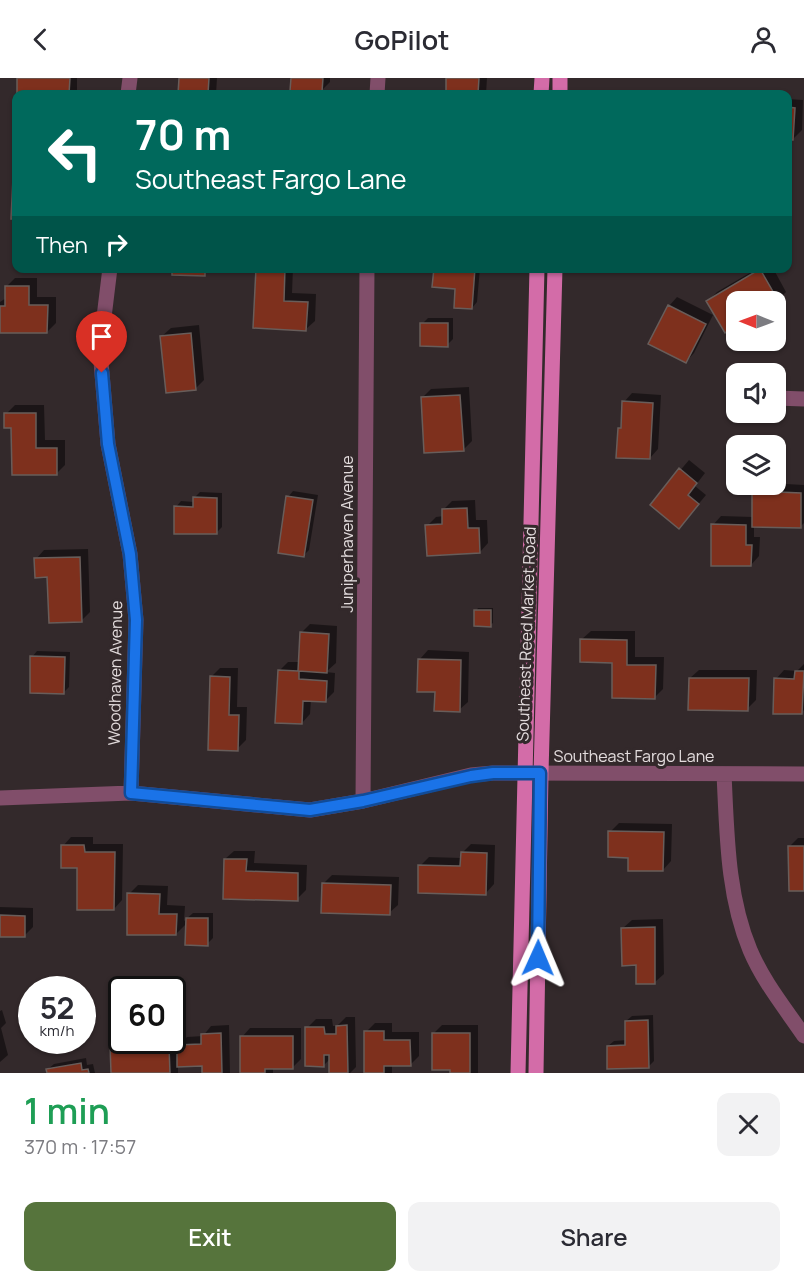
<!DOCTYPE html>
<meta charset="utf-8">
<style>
:root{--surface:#fff;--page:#f2f2f3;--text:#2b2b33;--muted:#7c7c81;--accent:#56743c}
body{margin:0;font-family:Manrope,sans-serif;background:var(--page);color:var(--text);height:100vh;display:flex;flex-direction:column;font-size:22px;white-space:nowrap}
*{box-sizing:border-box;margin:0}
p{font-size:20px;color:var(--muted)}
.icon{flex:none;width:33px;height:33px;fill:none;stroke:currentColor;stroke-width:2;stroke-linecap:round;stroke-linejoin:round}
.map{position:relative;height:995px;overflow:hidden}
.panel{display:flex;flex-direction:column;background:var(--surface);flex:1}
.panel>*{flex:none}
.hud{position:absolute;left:12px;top:12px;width:780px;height:183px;border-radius:12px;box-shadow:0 2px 4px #0004;background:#00695c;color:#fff;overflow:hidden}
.needle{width:39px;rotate:271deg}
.fabs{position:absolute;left:726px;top:213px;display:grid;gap:12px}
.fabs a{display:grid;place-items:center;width:60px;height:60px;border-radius:12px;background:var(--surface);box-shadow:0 2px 4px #0004;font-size:30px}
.speed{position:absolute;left:18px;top:898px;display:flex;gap:12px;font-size:30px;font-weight:700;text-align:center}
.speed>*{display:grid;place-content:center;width:78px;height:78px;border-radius:50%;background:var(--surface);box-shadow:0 2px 4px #0004;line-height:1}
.speed small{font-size:15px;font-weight:400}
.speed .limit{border:3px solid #111;border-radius:9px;background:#fff;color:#111}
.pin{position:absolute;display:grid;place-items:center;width:51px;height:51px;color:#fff;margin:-62px -26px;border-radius:50% 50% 50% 0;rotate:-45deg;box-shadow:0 0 6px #0007}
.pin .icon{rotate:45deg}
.me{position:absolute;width:66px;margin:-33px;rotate:1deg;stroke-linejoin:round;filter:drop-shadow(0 0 4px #0008)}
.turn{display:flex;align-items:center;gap:21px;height:126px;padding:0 24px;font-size:27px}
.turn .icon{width:78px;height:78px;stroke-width:2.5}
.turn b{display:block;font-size:42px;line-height:51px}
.then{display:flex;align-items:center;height:57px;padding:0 24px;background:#0003;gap:12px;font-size:22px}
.round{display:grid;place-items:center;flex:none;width:63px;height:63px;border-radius:12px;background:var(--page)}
.headline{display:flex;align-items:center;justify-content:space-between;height:102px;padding:0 24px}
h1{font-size:36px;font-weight:600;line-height:45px;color:#1e9e55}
.cta{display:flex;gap:12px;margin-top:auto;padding:12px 24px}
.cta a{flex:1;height:69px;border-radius:12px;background:var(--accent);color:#fff;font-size:24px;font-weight:600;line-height:69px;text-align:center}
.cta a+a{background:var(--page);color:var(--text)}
header{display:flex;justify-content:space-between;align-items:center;height:78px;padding:0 24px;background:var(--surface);font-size:27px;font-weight:600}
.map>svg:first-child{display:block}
.shadow{fill:#0007}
.building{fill:#7e301d;stroke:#685d5a;stroke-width:1.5}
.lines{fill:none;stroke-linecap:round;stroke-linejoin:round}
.street{stroke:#814e6a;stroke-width:15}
.primary{stroke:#d36ca8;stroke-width:15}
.route-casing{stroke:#114b97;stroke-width:15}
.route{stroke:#1a73e8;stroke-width:10}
.labels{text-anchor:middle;stroke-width:6;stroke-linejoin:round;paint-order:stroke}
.street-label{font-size:16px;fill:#e3dcdd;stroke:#33292b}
</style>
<header><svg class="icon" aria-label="back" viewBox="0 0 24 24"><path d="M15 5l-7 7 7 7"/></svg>GoPilot<svg class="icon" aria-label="person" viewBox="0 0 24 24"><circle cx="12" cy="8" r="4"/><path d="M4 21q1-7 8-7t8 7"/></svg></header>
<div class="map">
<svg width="804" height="995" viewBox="0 0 804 995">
<rect width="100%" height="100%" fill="#33292b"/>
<!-- shadow -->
<path class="shadow" d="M19,0H77V14L75,16H18Z
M180,0H217L216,16H180Z
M293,0H330V4L321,13Z
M448,0H487L486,16H447Z
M788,21L803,22L802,52L793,61L788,60Z
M16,78V140H13Z
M257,190H293L292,215L316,216L315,243L306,251Z
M435,190H480L477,224L472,230L457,210Z
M758,190H773L786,214L778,222L736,224V247L726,253L708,223L717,214Z
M15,200H37V219H56V245L47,254L0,253V224L6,220V209Z
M677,219L713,237L694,275L686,284L669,228Z
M428,240H453V261L447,267L422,246Z
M199,247L204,302L195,311L162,258L171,250Z
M469,309L472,363L463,372L423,319L431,311Z
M632,315L661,317L658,371L650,380L619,350L623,347L624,324Z
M15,327H44L45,362H65V387L57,395L12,348L6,336Z
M689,382L705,395L695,408L706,417L687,440L652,426Z
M776,390L786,391V406L804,407V445L800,449L754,448V459H760L759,478L751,487L713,447L721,438L753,439L776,406Z
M293,413L318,417L309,472L304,477L288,419Z
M200,414L222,415V449L216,455L176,429L181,423L194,424V420Z
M475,422L476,442H487L488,465L480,474L427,448L436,439L444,438L443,432L452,423Z
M88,471L90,534L81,543L36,481L44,472Z
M478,530H493V545L490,547L476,533Z
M310,546L337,548L336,585L326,594L335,595L334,614L325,623L311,622L310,636L302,645L280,592L288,584H300L301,555Z
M591,553H635V579H664L663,611L655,619L613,583L582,561Z
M428,572L469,574L468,624L459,632L436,613L420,581Z
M37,573L70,574L69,609L64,614L32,579Z
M804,586V632L801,635L776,601L784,592L797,593Z
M220,590H238L237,629H247L246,662L237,671L211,599Z
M699,592H757L756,622L747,631L690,600Z
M619,745L672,746L671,783L663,792L629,778L610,754Z
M71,759H93V766H123L122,822L114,831L63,768Z
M798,760H804V811L790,768Z
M471,766L495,767L494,806L486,815L420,788L429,779L462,780V775Z
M234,773H255L254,785L307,787L306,812L297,821L224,819L225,781Z
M332,797L399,799L398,827L389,835L324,805Z
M138,807L168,808L167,827L185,828L184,843L193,835H213V860L207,866L187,845L176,856L129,816Z
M0,829L33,830V849L24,858L0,857Z
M663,841L664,896L655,904L637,886L623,850L632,842Z
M2,932L6,945L1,950L8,977L0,984V933Z
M653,937L654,983L648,989L608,968L614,963L627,962L626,943L632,938Z
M346,939H355L356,989L350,995H331V980L324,987L307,950L316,941H332L333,948H337Z
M375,945H392V954H419V978L410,987H392V995H366V954Z
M229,947L230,995H204L203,986L178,987V995H112L111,966L120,958L122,963H172V960H177V969L187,959L203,958L211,948Z
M442,947H478V995H451L433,956Z
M250,950H301V981L292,990H273V995H241L242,959Z
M86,980L87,987L93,986L95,995H49L48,991L54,986Z"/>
<!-- building -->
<path class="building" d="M17,0H70L69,16H17Z
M179,0H209L208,16H178Z
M291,0H323L322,14L290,13Z
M446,0H479L478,16H446Z
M788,29L795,30L793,62H788Z
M14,79H16V141H11Z
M172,190H205V198L172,197Z
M256,190H285L284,223L308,224L306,253L253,250Z
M434,190H475L472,231L454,230L455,211L432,209Z
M760,191L779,224L776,226V224H736V248L725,255L706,223Z
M5,208H29V227H48L47,255H0V228H5Z
M668,227L706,246L686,285L648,266Z
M420,245H448V269L420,268Z
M191,255L196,312L166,315L160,258Z
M460,317L464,373L424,375L421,319Z
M622,323L653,325L650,381L616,380L618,350H621Z
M4,335H36V370H57V397H12L11,350H4Z
M679,390L697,405L688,417L699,426L679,451L650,427Z
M776,399H778V414L801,415V450L752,449V406H776Z
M286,418L313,422L304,479L278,475Z
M193,419L217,420V456H174V428L193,429Z
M467,430L468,450H479L480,475L427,478L425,447L442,446V431Z
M711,446L746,447V467H752L751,488H711Z
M80,479L82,544L49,545L47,499L35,500L34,480Z
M474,532H491V549L474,548Z
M300,554L329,556L327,595L299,593V601L327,603L326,624L303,623L302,646L275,645L278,592L298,593Z
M580,561L627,562V587H656L655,621L612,620V585L580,584Z
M30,578L65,579L64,616L30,615Z
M418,581L461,582L460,634L434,633L435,614H417Z
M795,593H804L802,636H773L774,600L794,601Z
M210,598L230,599L229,637H239L238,673L208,672Z
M689,600H749L748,633L688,632Z
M608,753L664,754L663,793H628V780L608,779Z
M61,767H84L85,774H115L114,832H77V790H61Z
M788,768H804V813H789Z
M461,774L487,775L486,817L418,815V787L460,788Z
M224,781H247L246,793L298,795V823L223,821Z
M322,805L391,807L390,837L321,835Z
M127,815L160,816L159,836H177L176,857H127Z
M0,837L25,838V859H0Z
M186,840H208V868L185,867Z
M655,849V906H636V887L622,888L621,850Z
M648,942L649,990L607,991V968L625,967V943Z
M347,947L348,995H329V977H324V989L305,988V949H324L325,956H336V948Z
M364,953H384V962H410L411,988H384V995H364Z
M221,955L222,995H202V988L177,989V967L201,966V956Z
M432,955H470V995H450V992H432Z
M240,958H293V991H265V995H240Z
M143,963H158V968H169L170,995H111L110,966L132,965V968H143Z
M81,985L82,992L88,991L89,995H47L46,991Z"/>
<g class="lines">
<!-- street -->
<path class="street" d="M128,16L130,0
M377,16L378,0
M110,190L100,272L108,366L130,476L136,542L131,715
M776,320L804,321
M724,696C727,755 727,817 750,872C763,903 785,930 804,958
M0,720L131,715L310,732L363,723L471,697L493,695L804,696
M363,723L367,190"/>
<!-- primary -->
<path class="primary" d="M541,16L542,0
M560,16V0
M518,995L537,190
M536,995L541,695L555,190"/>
</g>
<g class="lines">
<defs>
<path id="route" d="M102,295L108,366L130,476L136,542L131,715L310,732L363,723L471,698L493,695H540L538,880"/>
</defs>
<!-- route casing -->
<use href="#route" class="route-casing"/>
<!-- route -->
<use href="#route" class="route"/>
</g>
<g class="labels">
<!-- street labels -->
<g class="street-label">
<text transform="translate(347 456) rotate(-90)" y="6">Juniperhaven Avenue</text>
<text transform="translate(526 556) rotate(-88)" y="6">Southeast Reed Market Road</text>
<text transform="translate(115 595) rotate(-89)" y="6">Woodhaven Avenue</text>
<text x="634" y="684">Southeast Fargo Lane</text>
</g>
</g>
</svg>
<div class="fabs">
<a><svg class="needle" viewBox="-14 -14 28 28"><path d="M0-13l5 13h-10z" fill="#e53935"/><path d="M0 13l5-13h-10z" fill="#7c7c81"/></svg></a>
<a><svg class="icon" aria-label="sound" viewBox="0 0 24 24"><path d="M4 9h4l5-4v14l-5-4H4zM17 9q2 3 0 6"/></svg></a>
<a><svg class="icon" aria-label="layers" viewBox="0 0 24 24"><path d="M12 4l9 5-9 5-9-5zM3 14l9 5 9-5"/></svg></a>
</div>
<div class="speed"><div>52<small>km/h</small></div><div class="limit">60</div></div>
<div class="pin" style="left:102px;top:295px;background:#d93025"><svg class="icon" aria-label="arrive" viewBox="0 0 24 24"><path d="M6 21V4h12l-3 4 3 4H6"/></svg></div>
<svg class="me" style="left:538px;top:880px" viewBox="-20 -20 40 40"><path d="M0-17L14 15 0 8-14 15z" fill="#1a73e8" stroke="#fff" stroke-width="4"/></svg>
<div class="hud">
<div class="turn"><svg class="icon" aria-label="left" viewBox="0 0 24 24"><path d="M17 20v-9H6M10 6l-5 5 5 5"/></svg><div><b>70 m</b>Southeast Fargo Lane</div></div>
<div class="then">Then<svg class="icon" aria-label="right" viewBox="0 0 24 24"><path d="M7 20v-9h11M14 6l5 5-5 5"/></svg></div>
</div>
</div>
<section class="panel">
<div class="headline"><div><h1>1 min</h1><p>370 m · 17:57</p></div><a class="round"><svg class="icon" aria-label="close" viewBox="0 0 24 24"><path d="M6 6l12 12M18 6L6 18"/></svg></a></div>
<div class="cta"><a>Exit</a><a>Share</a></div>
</section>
